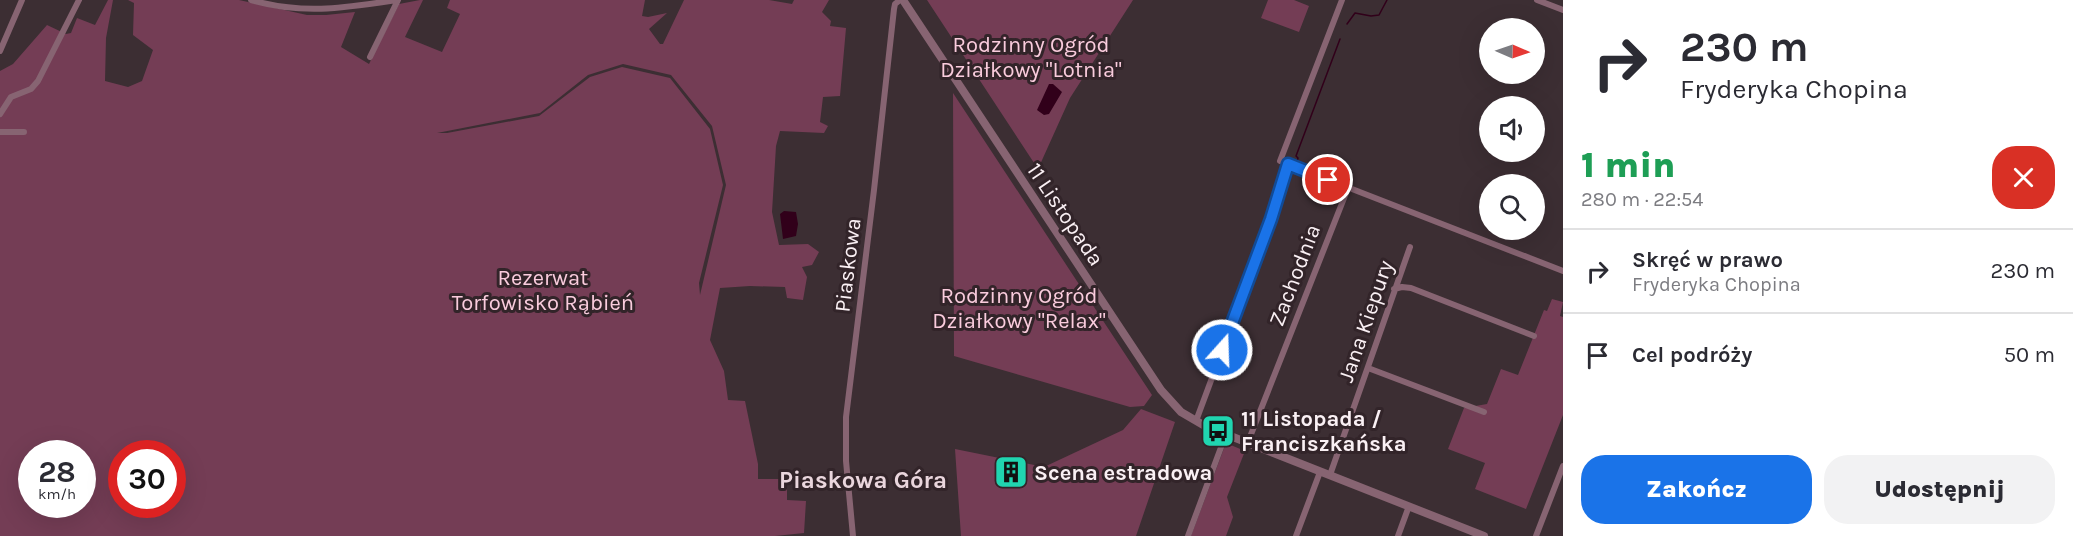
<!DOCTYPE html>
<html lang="pl">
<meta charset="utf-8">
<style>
:root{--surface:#fff;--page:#f2f2f3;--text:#2b2b33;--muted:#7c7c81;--line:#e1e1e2;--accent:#1a73e8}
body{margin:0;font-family:Karla,sans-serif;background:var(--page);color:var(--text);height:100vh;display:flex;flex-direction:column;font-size:22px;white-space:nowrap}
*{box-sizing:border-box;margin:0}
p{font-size:20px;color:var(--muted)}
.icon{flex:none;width:33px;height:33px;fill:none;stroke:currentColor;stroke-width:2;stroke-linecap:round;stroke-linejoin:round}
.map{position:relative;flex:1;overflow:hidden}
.details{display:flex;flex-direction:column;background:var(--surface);width:510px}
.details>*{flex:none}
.top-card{background:#fff;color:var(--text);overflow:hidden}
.needle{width:39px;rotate:92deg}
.controls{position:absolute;left:1479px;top:18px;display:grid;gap:12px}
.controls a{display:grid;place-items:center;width:66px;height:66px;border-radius:50%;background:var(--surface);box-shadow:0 6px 24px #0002;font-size:30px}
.speed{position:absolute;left:18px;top:440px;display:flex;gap:12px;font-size:30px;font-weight:700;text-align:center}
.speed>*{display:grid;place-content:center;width:78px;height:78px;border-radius:50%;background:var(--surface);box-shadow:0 6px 24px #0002;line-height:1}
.speed small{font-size:15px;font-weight:400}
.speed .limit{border:9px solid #d22;background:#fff;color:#111}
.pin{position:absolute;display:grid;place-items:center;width:51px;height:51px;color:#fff;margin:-26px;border:3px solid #fff;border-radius:50%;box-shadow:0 2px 6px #0007}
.me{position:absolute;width:66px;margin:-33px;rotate:20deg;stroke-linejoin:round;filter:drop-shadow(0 0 4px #0008)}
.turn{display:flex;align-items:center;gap:21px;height:126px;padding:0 18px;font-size:27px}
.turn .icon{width:78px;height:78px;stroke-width:2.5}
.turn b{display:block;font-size:42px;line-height:51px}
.round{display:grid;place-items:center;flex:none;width:63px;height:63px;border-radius:24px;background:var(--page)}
.head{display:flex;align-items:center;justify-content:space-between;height:102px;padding:0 18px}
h1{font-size:36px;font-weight:800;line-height:45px;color:#1e9e55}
.action{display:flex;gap:12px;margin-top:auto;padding:12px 18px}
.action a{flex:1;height:69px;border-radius:24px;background:var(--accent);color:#fff;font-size:24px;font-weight:800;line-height:69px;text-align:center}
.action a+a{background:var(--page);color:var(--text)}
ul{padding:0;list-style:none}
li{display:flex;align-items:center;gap:18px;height:84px;padding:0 18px;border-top:2px solid var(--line)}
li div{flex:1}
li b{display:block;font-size:22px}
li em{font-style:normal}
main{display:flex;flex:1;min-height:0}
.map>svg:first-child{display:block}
.green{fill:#743d55;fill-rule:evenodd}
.water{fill:#31001a}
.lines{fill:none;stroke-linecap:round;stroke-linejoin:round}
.stream{stroke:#31001a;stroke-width:1.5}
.minor{stroke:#876472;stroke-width:6}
.tertiary{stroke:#876472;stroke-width:8}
.route-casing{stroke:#114b97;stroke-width:15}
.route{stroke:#1a73e8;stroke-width:10}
.labels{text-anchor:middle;stroke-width:6;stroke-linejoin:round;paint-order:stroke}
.park-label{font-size:22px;fill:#faccdd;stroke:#322429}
.street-label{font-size:22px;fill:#faf0f4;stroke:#322429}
.poi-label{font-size:22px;font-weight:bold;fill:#faf0f4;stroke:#322429;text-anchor:start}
.neighbourhood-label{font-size:24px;font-weight:bold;fill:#ead6dd;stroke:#322429}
</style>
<main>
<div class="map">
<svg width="1563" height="536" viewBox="0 0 1563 536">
<rect width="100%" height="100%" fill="#3c2e33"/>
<!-- green -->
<path class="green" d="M108,0H113L106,38L105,81L128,87L142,81L153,50L133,35L134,3L128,0H239L307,15H326L355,12L341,47L369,64L399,4L420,0H423L405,37L442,52L460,14L447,8L450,0H645L642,16L648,17L667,13L649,29L660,44H663L684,0H769L792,4L794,0H829L822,12L831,21L830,26L846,28L840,96L823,97L820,122L828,126L824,133L780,131L776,146L772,212L779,245L808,244L819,252L812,265L802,267L807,277L803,300L787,298L785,287L750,286L720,288L710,340L724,371L728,400L745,401L758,464V479H787V500L806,501L804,533L775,536H0V71L13,64L47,25L66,34L71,33L77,18L95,25ZM623,64L671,75L712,126L726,185L700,295L699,283L723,185L710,129L670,78L622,67L590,77L539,116L447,133H437L540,113L588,75ZM32,453H82V504H32ZM122,453H172V504H122Z
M927,0H1133L1070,98L1038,169Z
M1268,0H1294L1309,6L1299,32L1261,18Z
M953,93L1152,395L1144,406L1130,407L954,356Z
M1552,299L1563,302L1560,316L1563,317V415L1526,509L1475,489L1485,463L1448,449L1464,408L1487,404L1501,369L1518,375L1544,310L1547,311Z
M1141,409L1175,422L1136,536H961L955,449L1044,467L1123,430Z
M1226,443L1245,451L1227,497L1233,517L1226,536H1191Z"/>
<!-- water -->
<path class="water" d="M1049,84H1053L1062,92L1049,114L1044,115L1037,110Z
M784,211L796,212L798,224L796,236L783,239L780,214Z"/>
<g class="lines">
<!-- stream -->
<path class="stream" d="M1347,24L1355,13L1371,16L1379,15L1387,0
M1296,164L1298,158L1296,156L1340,39
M1285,183L1288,175"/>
<!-- minor -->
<path class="minor" d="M251,0C303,15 344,8 397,0
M1342,0L1280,161L1563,271
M1537,0L1563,10
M0,51L22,0
M370,57L398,0
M0,114L11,97L31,89L38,81L79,0
M0,132H24
M1394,289L1402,287L1411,288L1534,336
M1368,368L1484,412
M1196,421L1271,219L1288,164
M1248,442L1348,188
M1330,475L1410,247
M853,536L846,461V417L874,190L894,9L895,4L900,0
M1188,536L1226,434
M1296,536L1320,472
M1398,536L1409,506
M1536,536L1563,466"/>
<!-- tertiary -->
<path class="tertiary" d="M903,0L1161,390L1181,412L1205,426L1484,536"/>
</g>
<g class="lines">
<defs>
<path id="route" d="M1222,350L1271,219L1288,164L1328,180"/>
</defs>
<!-- route casing -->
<use href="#route" class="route-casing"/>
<!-- route -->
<use href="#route" class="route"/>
</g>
<!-- icons -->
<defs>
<symbol id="bus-square" viewBox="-11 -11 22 22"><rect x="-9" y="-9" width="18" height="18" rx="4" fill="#20d5b0" stroke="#322429"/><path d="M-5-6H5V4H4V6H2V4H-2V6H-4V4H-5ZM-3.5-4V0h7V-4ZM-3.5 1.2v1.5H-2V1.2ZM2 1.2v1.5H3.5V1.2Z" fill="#111"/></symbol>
<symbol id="building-square" viewBox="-11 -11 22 22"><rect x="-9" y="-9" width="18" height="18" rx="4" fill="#20d5b0" stroke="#322429"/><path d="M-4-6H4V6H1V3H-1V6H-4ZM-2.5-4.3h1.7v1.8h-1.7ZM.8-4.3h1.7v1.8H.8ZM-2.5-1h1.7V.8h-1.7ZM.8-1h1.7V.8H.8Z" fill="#111"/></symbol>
</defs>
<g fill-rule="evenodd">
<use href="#bus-square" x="1199" y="412" width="38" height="38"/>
<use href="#building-square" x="992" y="453" width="38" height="38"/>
</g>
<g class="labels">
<!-- park labels -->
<g class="park-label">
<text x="1031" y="52">Rodzinny Ogród<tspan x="1031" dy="25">Działkowy "Lotnia"</tspan></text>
<text x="543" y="285">Rezerwat<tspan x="543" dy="25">Torfowisko Rąbień</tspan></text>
<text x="1019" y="303">Rodzinny Ogród<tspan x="1019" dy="25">Działkowy "Relax"</tspan></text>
</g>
<!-- street labels -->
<g class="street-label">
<text transform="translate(1066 214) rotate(56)" y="8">11 Listopada</text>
<text transform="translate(847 265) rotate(-83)" y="8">Piaskowa</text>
<text transform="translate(1294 275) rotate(-69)" y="8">Zachodnia</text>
<text transform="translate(1365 321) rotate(-71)" y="8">Jana Kiepury</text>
</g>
<!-- poi labels -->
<g class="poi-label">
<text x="1241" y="426">11 Listopada /<tspan x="1241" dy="25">Franciszkańska</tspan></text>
<text x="1034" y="480">Scena estradowa</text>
</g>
<!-- neighbourhood labels -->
<g class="neighbourhood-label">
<text x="863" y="488">Piaskowa Góra</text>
</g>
</g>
</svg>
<div class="controls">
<a><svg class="needle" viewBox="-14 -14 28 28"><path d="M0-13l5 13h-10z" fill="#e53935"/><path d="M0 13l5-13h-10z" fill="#7c7c81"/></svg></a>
<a><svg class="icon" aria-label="sound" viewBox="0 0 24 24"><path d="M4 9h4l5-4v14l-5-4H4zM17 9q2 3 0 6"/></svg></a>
<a><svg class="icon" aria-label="search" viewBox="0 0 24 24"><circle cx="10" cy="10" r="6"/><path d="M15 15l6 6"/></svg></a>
</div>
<div class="speed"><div>28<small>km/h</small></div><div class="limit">30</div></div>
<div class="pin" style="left:1328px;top:180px;background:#d93025"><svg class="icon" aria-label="arrive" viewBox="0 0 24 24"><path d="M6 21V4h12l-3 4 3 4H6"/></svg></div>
<svg class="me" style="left:1222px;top:350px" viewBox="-20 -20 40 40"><circle r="17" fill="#1a73e8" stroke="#fff" stroke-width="3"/><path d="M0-11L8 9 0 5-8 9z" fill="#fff"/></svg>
</div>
<section class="details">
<div class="top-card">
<div class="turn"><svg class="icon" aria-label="right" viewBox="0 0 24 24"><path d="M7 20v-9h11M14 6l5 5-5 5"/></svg><div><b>230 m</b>Fryderyka Chopina</div></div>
</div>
<div class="head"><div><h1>1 min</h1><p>280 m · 22:54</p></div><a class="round" style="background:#d93025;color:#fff"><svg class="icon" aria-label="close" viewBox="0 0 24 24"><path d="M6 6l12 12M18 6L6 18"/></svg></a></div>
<ul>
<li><svg class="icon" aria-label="right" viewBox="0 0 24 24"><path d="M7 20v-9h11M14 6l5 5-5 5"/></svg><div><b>Skręć w prawo</b><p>Fryderyka Chopina</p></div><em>230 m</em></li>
<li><svg class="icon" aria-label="arrive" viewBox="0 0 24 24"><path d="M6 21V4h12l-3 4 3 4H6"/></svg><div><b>Cel podróży</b></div><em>50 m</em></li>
</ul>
<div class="action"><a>Zakończ</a><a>Udostępnij</a></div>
</section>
</main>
